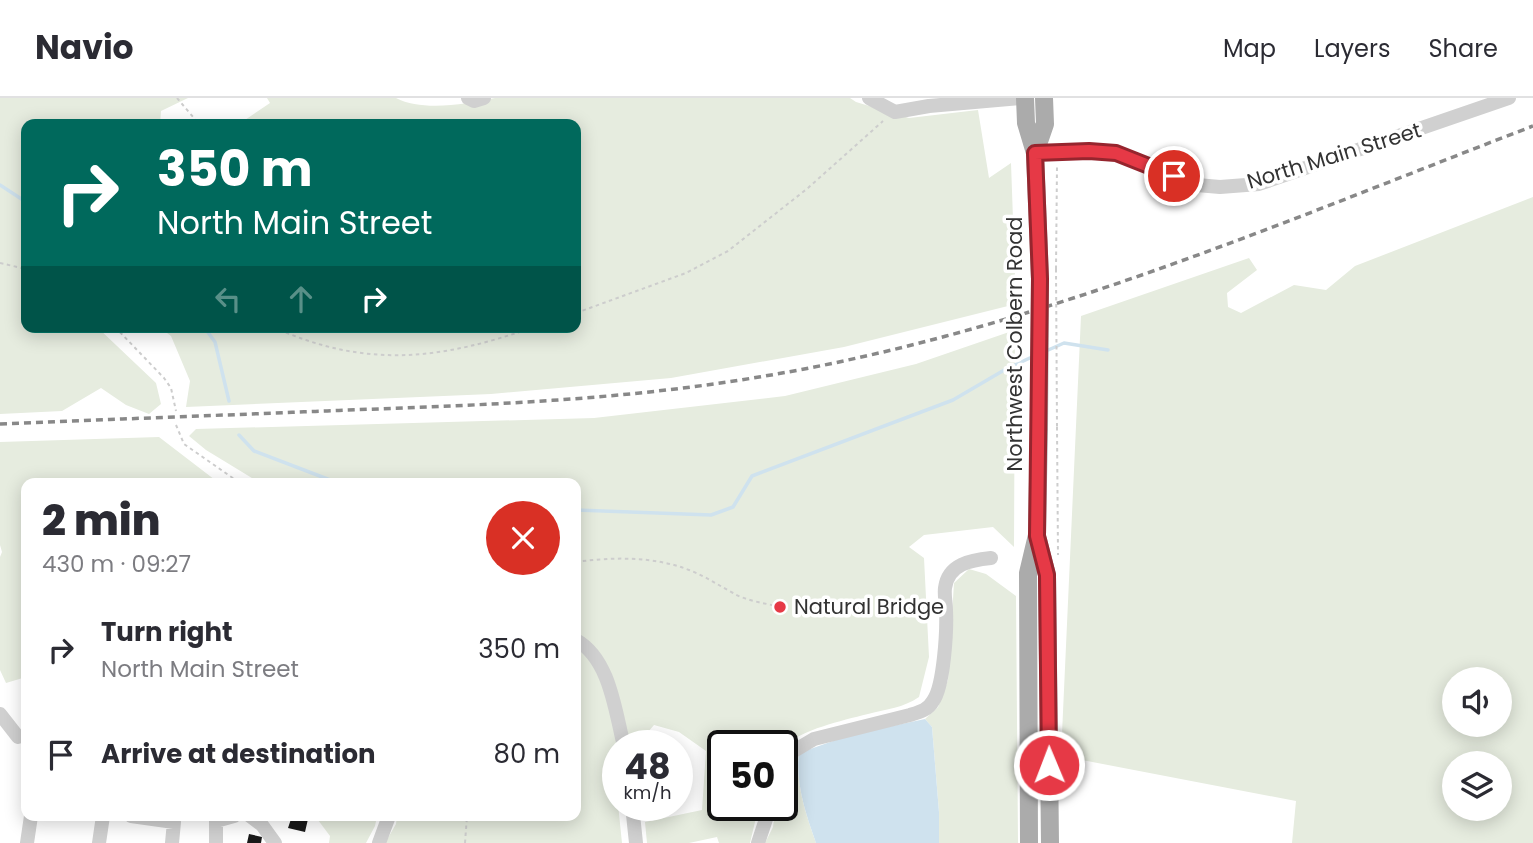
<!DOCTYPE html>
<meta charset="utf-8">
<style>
:root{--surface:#fff;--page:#f2f2f3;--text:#2b2b33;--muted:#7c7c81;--line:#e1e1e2}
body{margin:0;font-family:Poppins,sans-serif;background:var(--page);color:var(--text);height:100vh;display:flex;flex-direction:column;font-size:26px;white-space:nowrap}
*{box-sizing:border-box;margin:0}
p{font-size:23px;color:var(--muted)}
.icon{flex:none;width:38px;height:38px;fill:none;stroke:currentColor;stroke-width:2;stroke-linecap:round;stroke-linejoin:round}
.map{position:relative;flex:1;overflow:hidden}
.drawer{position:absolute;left:21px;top:380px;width:560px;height:343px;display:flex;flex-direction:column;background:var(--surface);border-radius:14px;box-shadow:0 4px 18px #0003}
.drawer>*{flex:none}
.top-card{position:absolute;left:21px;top:21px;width:560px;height:214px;border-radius:14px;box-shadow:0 4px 18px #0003;background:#00695c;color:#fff;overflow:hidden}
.fabs{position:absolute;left:1442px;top:569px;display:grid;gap:14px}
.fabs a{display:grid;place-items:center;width:70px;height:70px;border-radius:50%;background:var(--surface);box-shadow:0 4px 18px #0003;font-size:35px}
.speed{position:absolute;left:602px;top:632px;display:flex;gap:14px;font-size:35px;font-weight:700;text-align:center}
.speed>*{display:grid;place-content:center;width:91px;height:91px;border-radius:50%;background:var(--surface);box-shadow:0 4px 18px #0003;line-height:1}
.speed small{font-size:18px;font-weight:400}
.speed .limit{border:4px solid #111;border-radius:10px;background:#fff;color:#111}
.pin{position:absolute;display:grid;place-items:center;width:60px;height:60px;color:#fff;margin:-30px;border:4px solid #fff;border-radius:50%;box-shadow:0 2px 7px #0007}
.me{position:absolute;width:77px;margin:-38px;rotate:359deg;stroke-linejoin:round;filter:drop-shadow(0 0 5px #0008)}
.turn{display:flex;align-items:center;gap:24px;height:147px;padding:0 21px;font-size:32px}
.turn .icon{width:91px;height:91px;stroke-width:2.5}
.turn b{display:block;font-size:49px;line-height:60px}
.lanes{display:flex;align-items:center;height:66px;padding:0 21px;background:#0003;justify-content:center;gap:35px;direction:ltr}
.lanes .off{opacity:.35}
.round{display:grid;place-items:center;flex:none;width:74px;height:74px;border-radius:37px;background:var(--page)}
.headline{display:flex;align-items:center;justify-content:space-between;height:119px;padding:0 21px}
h1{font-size:42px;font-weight:800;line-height:52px}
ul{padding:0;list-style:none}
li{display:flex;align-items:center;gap:21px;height:105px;padding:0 21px}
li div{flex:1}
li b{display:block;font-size:26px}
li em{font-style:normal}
header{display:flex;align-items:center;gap:42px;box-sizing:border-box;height:98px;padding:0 35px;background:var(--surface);border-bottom:2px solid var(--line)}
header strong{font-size:33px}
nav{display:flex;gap:38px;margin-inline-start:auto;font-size:24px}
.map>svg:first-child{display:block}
.green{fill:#e6ecdf;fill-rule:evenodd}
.water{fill:#cfe2ee}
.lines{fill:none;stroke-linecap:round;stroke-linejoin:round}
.stream{stroke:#cfe2ee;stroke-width:3.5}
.building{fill:#1a1a1a}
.path{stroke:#cdcdcd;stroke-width:2;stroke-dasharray:3.5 3.5;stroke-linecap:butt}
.minor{stroke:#d0d0d0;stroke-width:14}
.major{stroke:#ababab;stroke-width:18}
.rail{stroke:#888;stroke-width:3.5;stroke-dasharray:7 5;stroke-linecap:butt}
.path-bridge{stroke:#cdcdcd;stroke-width:2;stroke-dasharray:3.5 3.5;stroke-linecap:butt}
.major-bridge{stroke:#ababab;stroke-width:18}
.route-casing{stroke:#96252e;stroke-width:18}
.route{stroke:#e63946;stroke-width:12}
.poi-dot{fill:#e63946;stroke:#fff;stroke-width:2.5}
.labels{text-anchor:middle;stroke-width:7;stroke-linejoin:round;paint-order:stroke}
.street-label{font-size:21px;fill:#333;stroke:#fff}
.poi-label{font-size:21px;fill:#333;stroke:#fff;text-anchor:start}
</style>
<header>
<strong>Navio</strong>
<nav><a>Map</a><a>Layers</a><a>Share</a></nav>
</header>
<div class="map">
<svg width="1533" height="745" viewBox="0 0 1533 745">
<rect width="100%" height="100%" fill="#fff"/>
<!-- green -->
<path class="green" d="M0,0H188L161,13L160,26H26V229H97L156,285L161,306L149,316L126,307L101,290L62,313L0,316Z
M267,0H396C423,14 466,6 495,0H850L856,4L909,20L978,12L989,80L1011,65L1016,206L844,249L671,280L491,296L186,309L190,283L171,238L159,229H576V26H239L270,5Z
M1533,99V745H1292L1296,703L1061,658L1081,218L1249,160L1257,172L1227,195L1228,209L1241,215L1294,187L1326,192L1355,168ZM1500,581V626H1454V581ZM1500,665V710H1454V665Z
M1015,232L1014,449L993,429L924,437L909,449L924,460L929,559L919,599C903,610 887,611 868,616C840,623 804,631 782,649L723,648V707H759L750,745H719L717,739L689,745H647L645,724L702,712L706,653L679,634L654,627L641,642V647L618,648V685L616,687L622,745H385L396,726L397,718H576V385H260L206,352L189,338L196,331L594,320L785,298L916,266Z
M159,339L219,385H26V579L6,585L0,572V459L2,454L0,447V344Z
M969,471L986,476L1016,498L1018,745H939V714L932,629L925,621L938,609L948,582L954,485Z
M799,655C795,684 806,717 816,745H765L773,729L776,707H782V670Z
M315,718H377L375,728L366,745H329L330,738Z"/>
<!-- water -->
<path class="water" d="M925,621L932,629L939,714V745H816C806,717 795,684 799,655L850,637Z"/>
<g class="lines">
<!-- stream -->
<path class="stream" d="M0,87L26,104
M204,229L215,244L229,303
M1046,253L1064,245L1108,252
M239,337L254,353L338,385
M576,412L711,417L733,409L752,378L953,302L1006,271L1032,259"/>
</g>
<!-- building -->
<path class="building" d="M292,718L308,721L305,734L288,730Z
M249,736L262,739L261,745H247Z"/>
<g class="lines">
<!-- path -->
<path class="path" d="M177,0L199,26
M0,165L26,171
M1056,171L1057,67
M576,215L686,175L728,153L808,90L883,23
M115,229L164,280L171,290L176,313
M273,229C366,271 440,262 534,229
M176,327L184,346L240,385
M1057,329L1058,457
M576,464C612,459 654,458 689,472C705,478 718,487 733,495C746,503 765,505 780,509
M465,745L467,718"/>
<!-- minor -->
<path class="minor" d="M468,0L474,3L484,0
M869,0L895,14L929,8L1021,0
M1035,55L1089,53L1116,55L1197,87L1220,89L1259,86L1509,0
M576,542C610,561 615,613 624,648
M0,616L18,639
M782,660L814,641L910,617C920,614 928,612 933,603C944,588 947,532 946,512C946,504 944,497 945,490C948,466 971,462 991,460
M632,707L636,745
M131,718L174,724L172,745
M250,718L262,727L275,745
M216,723L234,718
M27,745L31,718
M99,745L103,718
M216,745V718
M379,745L389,718
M758,745L767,718L769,707"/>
<!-- major -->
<path class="major" d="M1025,0L1026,25L1035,55L1040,181
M1035,55L1045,26L1044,0
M1038,442L1047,477L1050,745
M1029,745L1028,475L1037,437L1039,330"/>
<!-- rail -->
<path class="rail" d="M0,326C116,321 232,317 348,312C486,307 622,302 759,279C1028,235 1280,125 1533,28"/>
<!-- path-bridge -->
<path class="path-bridge" d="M1056,171L1057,329"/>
<!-- major-bridge -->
<path class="major-bridge" d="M1039,330L1040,181"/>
</g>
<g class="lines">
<defs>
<path id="route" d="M1049,667L1047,477L1037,438L1040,181L1035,55L1089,53L1116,55L1174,78"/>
</defs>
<!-- route casing -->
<use href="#route" class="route-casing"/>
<!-- route -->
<use href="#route" class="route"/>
</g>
<!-- markers -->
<circle class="poi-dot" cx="780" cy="509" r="7"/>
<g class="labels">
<!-- street labels -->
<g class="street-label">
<text transform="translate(1334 58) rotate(-17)" y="7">North Main Street</text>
<text transform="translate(1015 246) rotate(-90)" y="7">Northwest Colbern Road</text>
</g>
<!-- poi labels -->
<g class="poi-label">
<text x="794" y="516">Natural Bridge</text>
</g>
</g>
</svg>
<div class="fabs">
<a><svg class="icon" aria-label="sound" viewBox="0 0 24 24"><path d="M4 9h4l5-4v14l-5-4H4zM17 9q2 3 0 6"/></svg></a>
<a><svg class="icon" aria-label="layers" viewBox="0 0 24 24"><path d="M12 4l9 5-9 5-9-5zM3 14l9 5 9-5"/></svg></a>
</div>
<div class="speed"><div>48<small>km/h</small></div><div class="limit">50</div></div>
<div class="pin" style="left:1174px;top:78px;background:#d93025"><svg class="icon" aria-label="arrive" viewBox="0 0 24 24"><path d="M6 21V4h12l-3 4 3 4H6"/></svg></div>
<svg class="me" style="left:1049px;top:667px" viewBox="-20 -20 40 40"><circle r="17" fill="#e63946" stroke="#fff" stroke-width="3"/><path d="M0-11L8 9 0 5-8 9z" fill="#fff"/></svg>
<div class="top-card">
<div class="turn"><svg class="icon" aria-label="right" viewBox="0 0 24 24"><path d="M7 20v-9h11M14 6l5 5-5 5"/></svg><div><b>350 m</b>North Main Street</div></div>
<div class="lanes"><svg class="icon off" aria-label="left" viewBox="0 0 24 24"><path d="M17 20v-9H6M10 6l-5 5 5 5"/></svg><svg class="icon off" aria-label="ahead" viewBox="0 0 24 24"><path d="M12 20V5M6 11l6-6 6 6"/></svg><svg class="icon" aria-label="right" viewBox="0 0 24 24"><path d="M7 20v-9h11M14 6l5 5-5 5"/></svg></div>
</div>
<section class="drawer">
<div class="headline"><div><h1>2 min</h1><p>430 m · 09:27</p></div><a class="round" style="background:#d93025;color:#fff"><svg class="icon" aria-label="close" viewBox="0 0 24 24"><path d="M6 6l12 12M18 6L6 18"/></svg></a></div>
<ul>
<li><svg class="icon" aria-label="right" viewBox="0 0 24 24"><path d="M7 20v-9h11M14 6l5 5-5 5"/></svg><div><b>Turn right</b><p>North Main Street</p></div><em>350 m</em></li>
<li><svg class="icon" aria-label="arrive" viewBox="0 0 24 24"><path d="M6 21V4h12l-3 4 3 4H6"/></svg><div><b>Arrive at destination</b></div><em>80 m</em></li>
</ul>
</section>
</div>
